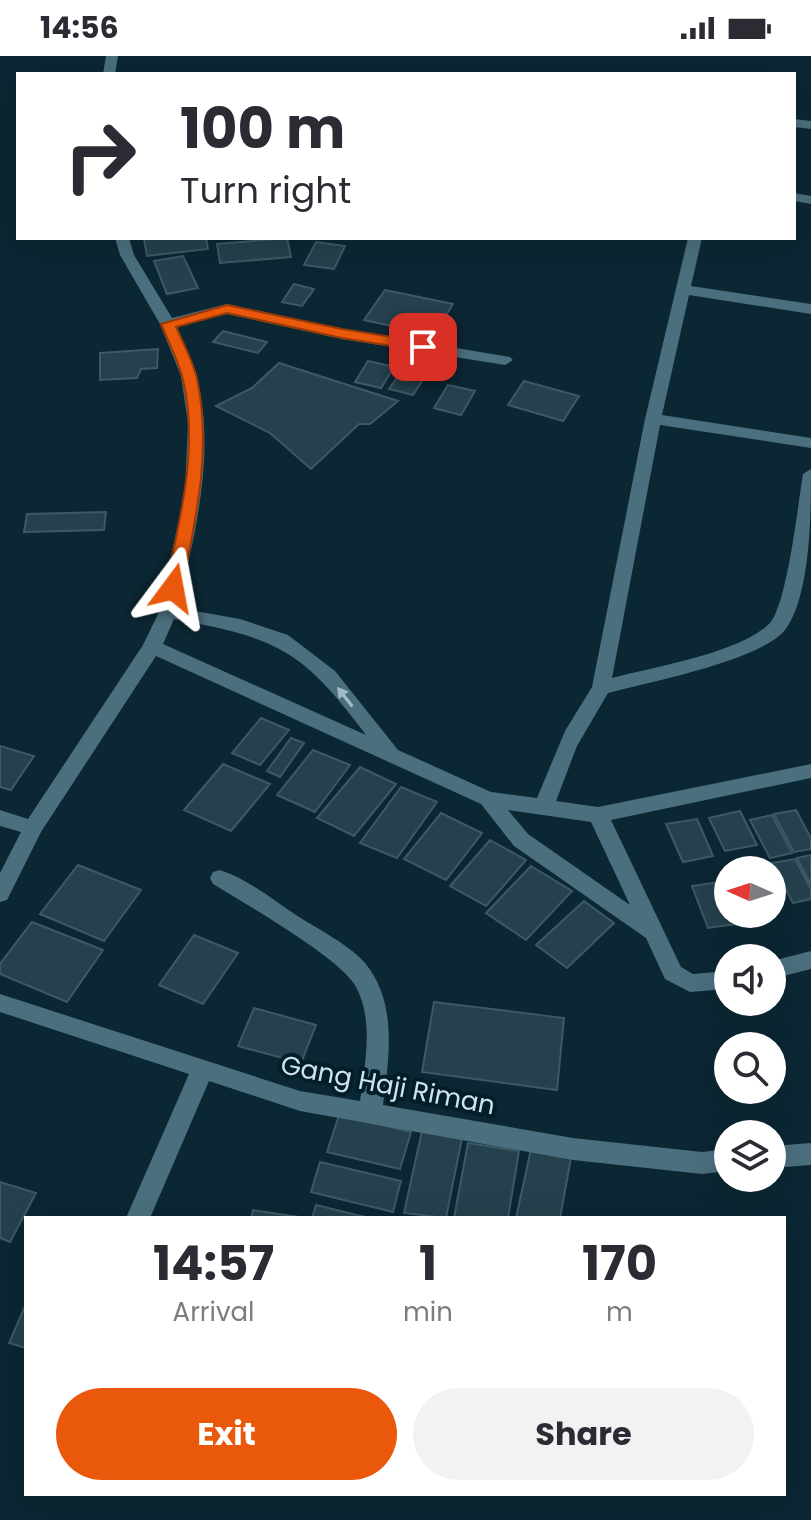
<!DOCTYPE html>
<style>
:root{--surface:#fff;--page:#f2f2f3;--text:#2b2b33;--muted:#7c7c81;--accent:#ea580c}
body{margin:0;font-family:Poppins,sans-serif;background:var(--page);color:var(--text);height:100vh;display:flex;flex-direction:column;font-size:30px;white-space:nowrap}
*{box-sizing:border-box;margin:0}
p{font-size:26px;color:var(--muted)}
.icon{flex:none;width:44px;height:44px;fill:none;stroke:currentColor;stroke-width:2;stroke-linecap:round;stroke-linejoin:round}
.map{position:relative;flex:1;overflow:hidden}
.drawer{position:absolute;left:24px;top:1160px;width:762px;height:280px;display:flex;flex-direction:column;background:var(--surface);border-radius:0px;box-shadow:0 8px 32px #0002}
.drawer>*{flex:none}
.guide{position:absolute;left:16px;top:16px;width:780px;height:168px;border-radius:0px;box-shadow:0 8px 32px #0002;background:#fff;color:var(--text);overflow:hidden}
.needle{width:52px;rotate:273deg}
.fabs{position:absolute;left:714px;top:800px;display:grid;gap:16px}
.fabs a{display:grid;place-items:center;width:72px;height:72px;border-radius:50%;background:var(--surface);box-shadow:0 8px 32px #0002;font-size:40px}
.pin{position:absolute;display:grid;place-items:center;width:68px;height:68px;color:#fff;margin:-34px;border-radius:16px;box-shadow:0 4px 12px #0006}
.me{position:absolute;width:88px;margin:-44px;rotate:13deg;stroke-linejoin:round;filter:drop-shadow(0 0 6px #0008)}
.turn{display:flex;align-items:center;gap:28px;height:168px;padding:0 32px;font-size:36px}
.turn .icon{width:104px;height:104px;stroke-width:2.5}
.turn b{display:block;font-size:56px;line-height:68px}
.eta{display:flex;justify-content:space-evenly;align-items:center;height:136px;text-align:center}
.eta b{font-size:48px;font-weight:700;line-height:56px}
.cta{display:flex;gap:16px;margin-top:auto;padding:16px 32px}
.cta a{flex:1;height:92px;border-radius:48px;background:var(--accent);color:#fff;font-size:32px;font-weight:700;line-height:92px;text-align:center}
.cta a+a{background:var(--page);color:var(--text)}
.status{display:flex;justify-content:space-between;align-items:center;height:56px;padding:0 40px;background:var(--surface);direction:ltr}
.status svg{height:22px;fill:currentColor}
.map>svg:first-child{display:block}
.building{fill:#25414d;stroke:#3d5966;stroke-width:2}
.lines{fill:none;stroke-linecap:round;stroke-linejoin:round}
.minor{fill:#4b6f7e;fill-rule:evenodd}
.oneway{fill:#a3bac4}
.route{fill:#ea580c;stroke:#983908;stroke-width:2}
.labels{text-anchor:middle;stroke-width:8;stroke-linejoin:round;paint-order:stroke}
.street-label{font-size:26px;fill:#d3e3ea;stroke:#021e28}
</style>
<div class="status"><b>14:56</b><svg viewBox="0 0 49 12"><path d="M0 12V9h3v3zM5 12V6h3v6zM10 12V3h3v9zM15 12V0h3v12zM26 1h20v11H26zM47 4h2v5h-2z"/></svg></div>
<div class="map">
<svg width="811" height="1464" viewBox="0 0 811 1464">
<rect width="100%" height="100%" fill="#0b2733"/>
<!-- building -->
<path class="building" d="M206,182L208,193L147,200L144,183Z
M287,182L291,201L220,207L217,188Z
M316,186L345,190L334,213L304,209Z
M183,200L198,232L167,238L154,205Z
M294,228L314,233L302,250L282,246Z
M385,234L453,248L434,279L364,264Z
M223,275L267,286L258,297L213,286Z
M158,293L157,312L141,313L137,322L100,324V297Z
M368,305L394,311L381,332L355,326Z
M279,307L398,345L370,368H359L311,413L270,377L216,350L252,332Z
M403,313L426,319L413,339L389,333Z
M524,325L579,340L563,365L508,349Z
M448,329L475,335L461,359L434,352Z
M106,456L104,474L24,476L27,458Z
M261,662L289,674L260,709L232,697Z
M291,682L304,687L280,721L267,715Z
M0,690L34,700L11,734L0,731Z
M313,694L350,709L315,756L277,739Z
M223,708L270,728L231,775L184,754Z
M360,711L396,728L354,780L317,762Z
M401,731L437,746L397,802L360,787Z
M796,754L811,782V793L794,796L774,758Z
M740,755L757,789L725,795L709,762Z
M441,757L482,777L446,824L404,803Z
M772,759L792,797L770,802L750,764Z
M697,763L713,800L683,806L666,768Z
M490,784L526,804L486,850L450,830Z
M811,799V829L797,802Z
M795,803L811,833V843L793,847L772,807Z
M78,809L141,834L104,885L40,858Z
M531,810L572,835L526,884L486,857Z
M728,825V858H741L744,867L708,872L692,830Z
M584,845L614,867L567,912L536,889Z
M32,866L103,894L67,946L0,918V908Z
M194,879L238,897L203,948L159,929Z
M434,946L564,962L557,1034L422,1016Z
M254,952L316,969L301,1007L238,990Z
M339,1059L411,1076L400,1113L327,1096Z
M422,1075L462,1082L446,1162L404,1157Z
M468,1087L519,1095L508,1162H454Z
M531,1093L571,1102L560,1162H516Z
M320,1106L401,1125L393,1156L311,1136Z
M0,1126L36,1137L10,1186L0,1182Z
M316,1149L369,1162H312Z
M253,1154L299,1161L251,1162Z
M26,1248V1292L9,1287Z"/>
<g class="lines">
<!-- minor -->
<path class="minor" d="M106,0H118L115,18H103Z
M794,63L811,65V73L794,71Z
M794,137L811,140V148L794,145Z
M115,182H129L134,199L172,262L227,248L342,273L510,301L513,304L505,309L342,283L227,258L177,270C183,287 193,304 197,322C216,398 195,477 178,552L240,563L288,579L335,615L398,694L491,736L537,742L565,675L592,631L645,363L688,182H702L691,230L811,248V258L689,239L662,359L811,382V392L660,369L612,622C654,611 739,597 769,568C787,550 798,448 803,418L811,413C811,455 811,540 785,574C760,605 649,626 608,637L577,690L556,745L598,751L811,708V722L611,764L681,911L693,918L728,915V933L690,936L665,923L646,882L514,790L481,748L156,600L41,776L7,844L0,846V817L21,776L0,770V754L28,763L143,589L159,556L185,436L188,367L181,320L160,268L120,199ZM174,563C277,582 302,593 366,679L163,588ZM508,754L591,766L630,849L528,778Z
M220,814C248,823 275,845 299,861C318,873 351,890 365,907C398,947 389,1002 383,1049L573,1082L702,1096L728,1093V1115L702,1118L573,1104L300,1055L209,1025L150,1162H126L189,1018L0,956V938L300,1035L360,1045C365,1009 374,964 356,931C342,903 244,847 213,828L210,822L213,816Z
M811,895V913L772,923V905Z
M811,1087V1109L772,1112V1090Z"/>
</g>
<!-- one-way arrows -->
<defs><path id="oneway-solid" d="M-6-.8H1V-3.2L6.5 0L1 3.2V.8H-6Z" transform="scale(2)"/></defs>
<use class="oneway" href="#oneway-solid" transform="translate(345 641) rotate(-128)"/>
<!-- route -->
<path class="route" d="M227,249L342,273L423,286L430,291L423,295L342,282L227,257L176,271C183,287 193,305 197,323C212,394 196,462 182,532L173,538L165,532C180,464 200,389 182,320C177,302 168,285 161,268Z"/>
<g class="labels">
<!-- street labels -->
<g class="street-label">
<text transform="translate(388 1029) rotate(11)" y="9">Gang Haji Riman</text>
</g>
</g>
</svg>
<div class="fabs">
<a><svg class="needle" viewBox="-14 -14 28 28"><path d="M0-13l5 13h-10z" fill="#e53935"/><path d="M0 13l5-13h-10z" fill="#7c7c81"/></svg></a>
<a><svg class="icon" aria-label="sound" viewBox="0 0 24 24"><path d="M4 9h4l5-4v14l-5-4H4zM17 9q2 3 0 6"/></svg></a>
<a><svg class="icon" aria-label="search" viewBox="0 0 24 24"><circle cx="10" cy="10" r="6"/><path d="M15 15l6 6"/></svg></a>
<a><svg class="icon" aria-label="layers" viewBox="0 0 24 24"><path d="M12 4l9 5-9 5-9-5zM3 14l9 5 9-5"/></svg></a>
</div>
<div class="pin" style="left:423px;top:291px;background:#d93025"><svg class="icon" aria-label="arrive" viewBox="0 0 24 24"><path d="M6 21V4h12l-3 4 3 4H6"/></svg></div>
<svg class="me" style="left:173px;top:532px" viewBox="-20 -20 40 40"><path d="M0-17L14 15 0 8-14 15z" fill="#ea580c" stroke="#fff" stroke-width="4"/></svg>
<div class="guide">
<div class="turn"><svg class="icon" aria-label="right" viewBox="0 0 24 24"><path d="M7 20v-9h11M14 6l5 5-5 5"/></svg><div><b>100 m</b>Turn right</div></div>
</div>
<section class="drawer">
<div class="eta">
<div><b>14:57</b><p>Arrival</p></div>
<div><b>1</b><p>min</p></div>
<div><b>170</b><p>m</p></div>
</div>
<div class="cta"><a>Exit</a><a>Share</a></div>
</section>
</div>
